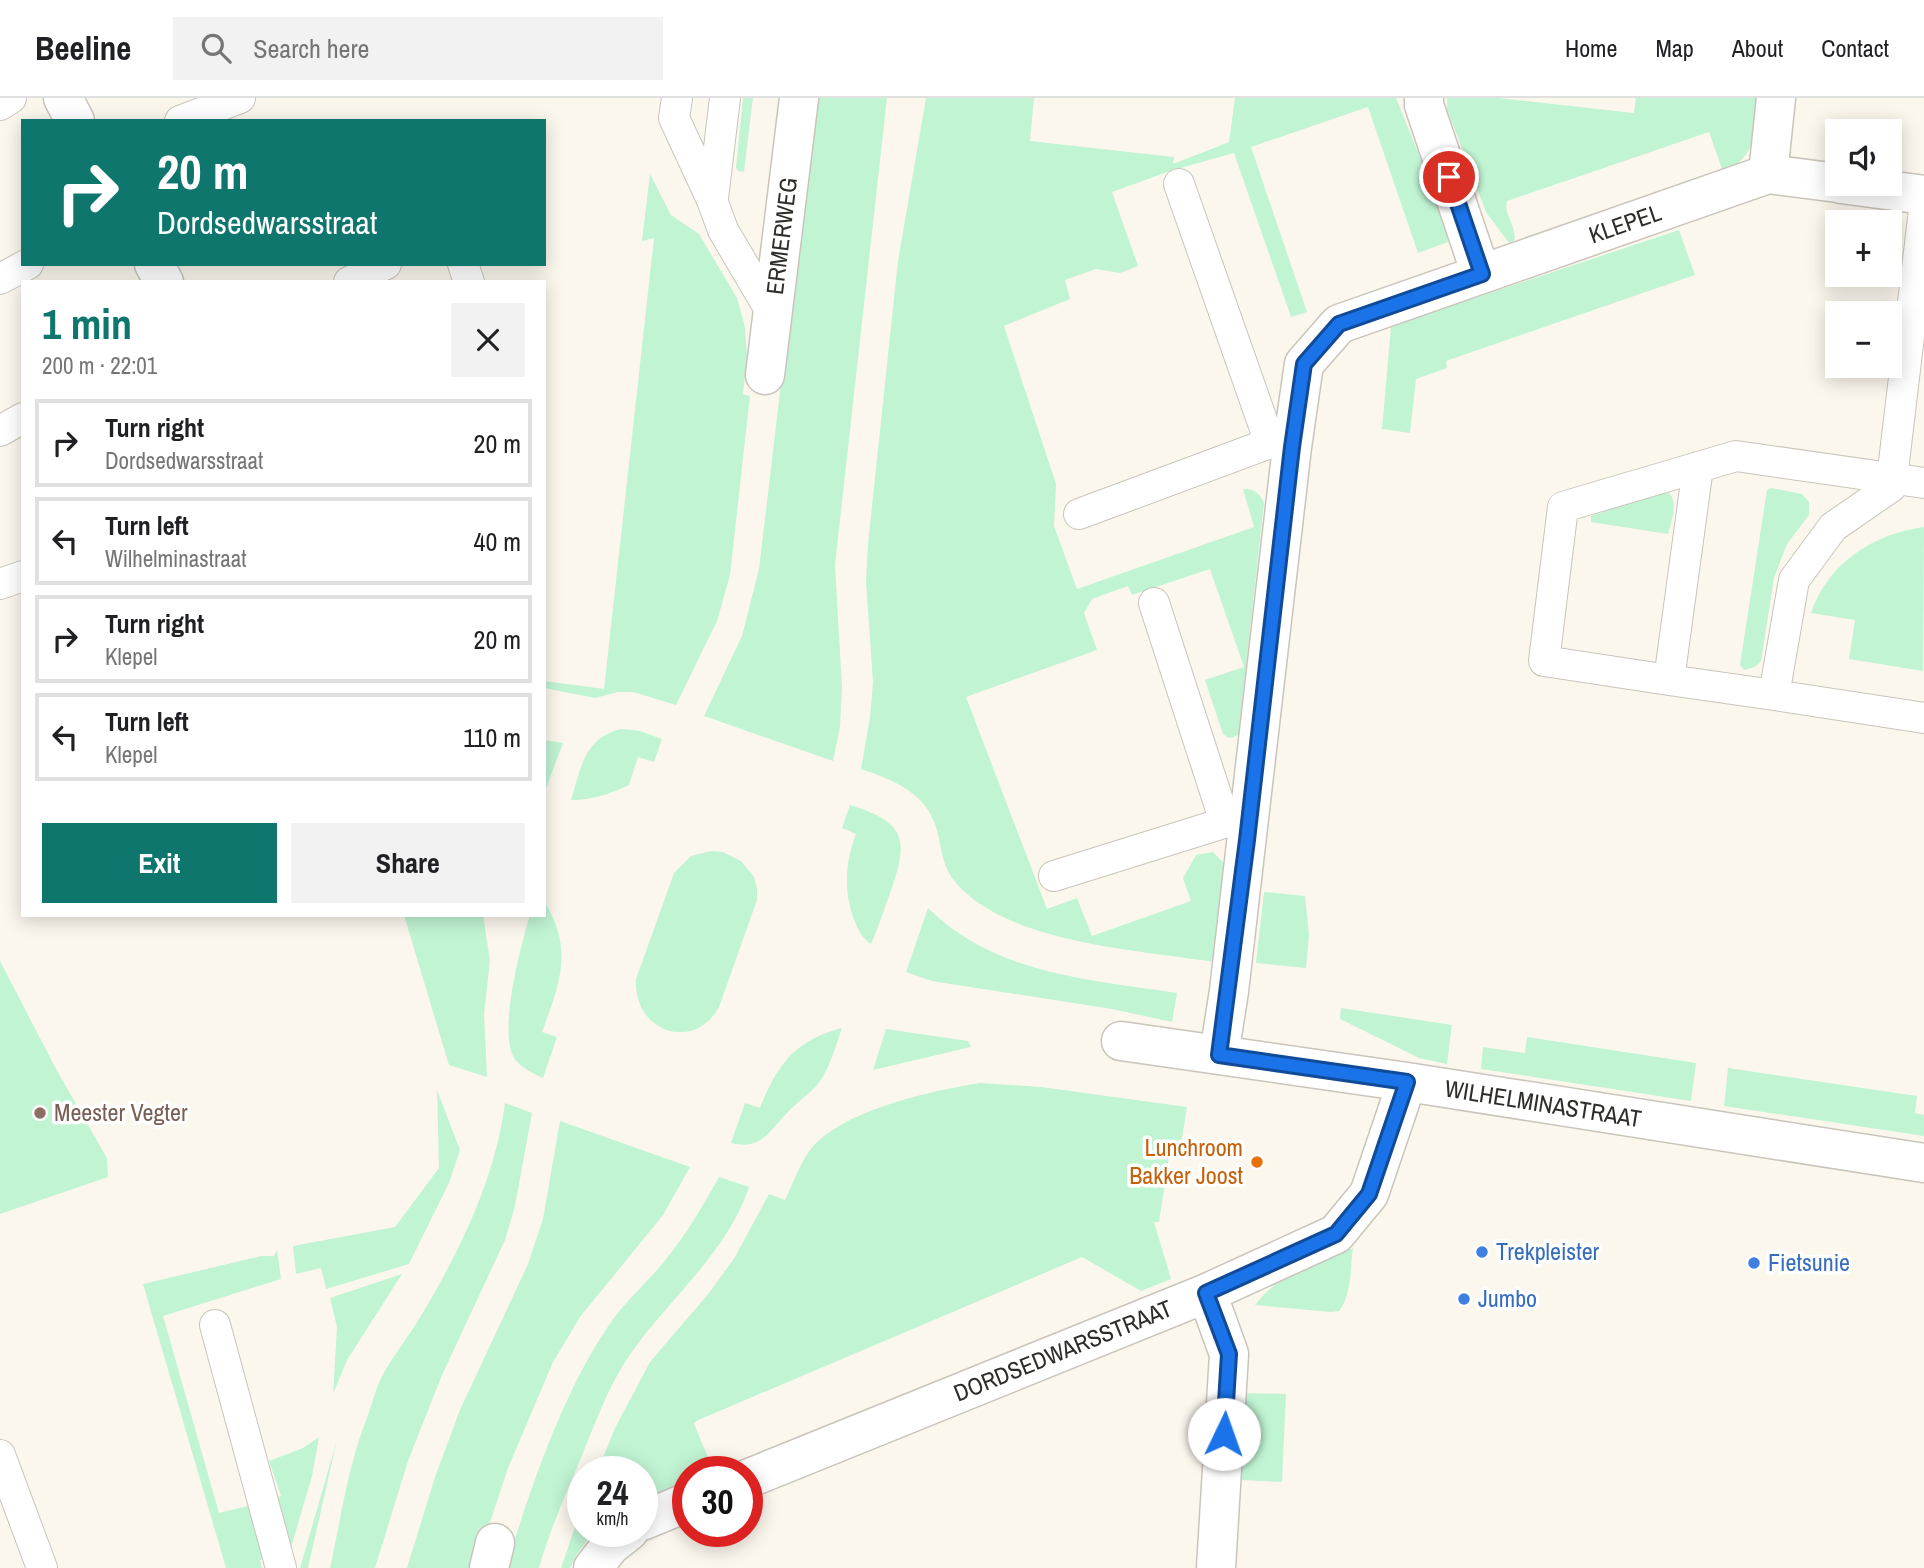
<!DOCTYPE html>
<meta charset="utf-8">
<style>
:root{--surface:#fff;--page:#f2f2f2;--text:#202124;--muted:#757577;--line:#e0e0e0;--accent:#0f766e}
body{margin:0;font-family:"Archivo Narrow",sans-serif;background:var(--page);color:var(--text);height:100vh;display:flex;flex-direction:column;font-size:26px;white-space:nowrap}
*{box-sizing:border-box;margin:0}
p{font-size:23px;color:var(--muted)}
.icon{flex:none;width:38px;height:38px;fill:none;stroke:currentColor;stroke-width:2;stroke-linecap:round;stroke-linejoin:round}
.map{position:relative;flex:1;overflow:hidden}
.sheet{position:absolute;left:21px;top:182px;width:525px;height:637px;display:flex;flex-direction:column;background:var(--surface);border-radius:0px;box-shadow:0 4px 18px #0003}
.sheet>*{flex:none}
.top-card{position:absolute;left:21px;top:21px;width:525px;height:147px;border-radius:0px;box-shadow:0 4px 18px #0003;background:#0f766e;color:#fff;overflow:hidden}
.buttons{position:absolute;left:1825px;top:21px;display:grid;gap:14px}
.buttons a{display:grid;place-items:center;width:77px;height:77px;border-radius:0px;background:var(--surface);box-shadow:0 4px 18px #0003;font-size:35px}
.speed{position:absolute;left:567px;top:1358px;display:flex;gap:14px;font-size:35px;font-weight:700;text-align:center}
.speed>*{display:grid;place-content:center;width:91px;height:91px;border-radius:50%;background:var(--surface);box-shadow:0 4px 18px #0003;line-height:1}
.speed small{font-size:18px;font-weight:400}
.speed .limit{border:10px solid #d22;background:#fff;color:#111}
.pin{position:absolute;display:grid;place-items:center;width:60px;height:60px;color:#fff;margin:-30px;border:4px solid #fff;border-radius:50%;box-shadow:0 2px 7px #0007}
.me{position:absolute;width:77px;margin:-38px;rotate:3deg;stroke-linejoin:round;filter:drop-shadow(0 0 5px #0008)}
.turn{display:flex;align-items:center;gap:24px;height:147px;padding:0 21px;font-size:32px}
.turn .icon{width:91px;height:91px;stroke-width:2.5}
.turn b{display:block;font-size:49px;line-height:60px}
.round{display:grid;place-items:center;flex:none;width:74px;height:74px;border-radius:0px;background:var(--page)}
.headline{display:flex;align-items:center;justify-content:space-between;height:119px;padding:0 21px}
h1{font-size:42px;font-weight:700;line-height:52px;color:var(--accent)}
.primary-button{display:flex;gap:14px;margin-top:auto;padding:14px 21px}
.primary-button a{flex:1;height:80px;border-radius:0px;background:var(--accent);color:#fff;font-size:28px;font-weight:700;line-height:80px;text-align:center}
.primary-button a+a{background:var(--page);color:var(--text)}
ul{padding:0;list-style:none}
li{display:flex;align-items:center;gap:21px;height:88px;margin:0 14px 10px;padding:0 7px;border:4px solid var(--line);border-radius:0px}
li div{flex:1}
li b{display:block;font-size:26px}
li em{font-style:normal}
header{display:flex;align-items:center;gap:42px;box-sizing:border-box;height:98px;padding:0 35px;background:var(--surface);border-bottom:2px solid var(--line)}
header strong{font-size:33px}
nav{display:flex;gap:38px;margin-inline-start:auto;font-size:24px}
.search{width:490px;height:63px;background:var(--page);display:flex;align-items:center;gap:18px;box-sizing:border-box;padding:0 24px;border-radius:0px;color:var(--muted);font-size:26px}
.map>svg:first-child{display:block}
.green{fill:#c0f4d3}
.lines{fill:none;stroke-linecap:round;stroke-linejoin:round}
.lane-casing{stroke:#cac4bb;stroke-width:32}
.street-casing{stroke:#cac4bb;stroke-width:41}
.secondary-casing{stroke:#cac4bb;stroke-width:41}
.lane{stroke:#fff;stroke-width:30}
.street{stroke:#fff;stroke-width:38}
.secondary{stroke:#fff;stroke-width:38}
.route-casing{stroke:#114b97;stroke-width:18}
.route{stroke:#1a73e8;stroke-width:12}
.education-dot{fill:#8d6e63;stroke:#fff;stroke-width:2.5}
.food-dot{fill:#e8710a;stroke:#fff;stroke-width:2.5}
.shop-dot{fill:#3f7fe0;stroke:#fff;stroke-width:2.5}
.labels{text-anchor:middle;stroke-width:7;stroke-linejoin:round;paint-order:stroke}
.street-label{font-size:24px;fill:#2f2d29;stroke:#fff}
.education-label{font-size:24px;fill:#785e54;stroke:#fff;text-anchor:start}
.food-label{font-size:24px;fill:#c56008;stroke:#fff;text-anchor:end}
.shop-label{font-size:24px;fill:#366cbe;stroke:#fff;text-anchor:start}
</style>
<header>
<strong>Beeline</strong>
<div class="search"><svg class="icon" aria-label="search" viewBox="0 0 24 24"><circle cx="10" cy="10" r="6"/><path d="M15 15l6 6"/></svg>Search here</div>
<nav><a>Home</a><a>Map</a><a>About</a><a>Contact</a></nav>
</header>
<div class="map">
<svg width="1924" height="1470" viewBox="0 0 1924 1470">
<rect width="100%" height="100%" fill="#fcf7ed"/>
<!-- green -->
<path class="green" d="M743,0H753L744,74L738,73L736,70Z
M815,0H887L835,467L842,589L840,629L833,663L704,618L742,538L759,471Z
M926,0H1034L1030,43L1174,59L1173,66L1229,44L1235,0H1396L1447,126L1448,144L1418,155L1368,9L1251,49L1307,214L1291,219L1234,55L1173,72L1112,94L1138,168L1120,175L1096,171L1065,182L1070,201L1004,228L1056,386L1054,428L1077,491L1254,429L1243,391C1253,390 1261,396 1264,405L1239,631V636L1232,640L1227,639L1223,636L1205,582L1244,569L1210,471L1132,497L1128,488L1092,501L1084,515L1097,552L966,599L1047,811L1077,800L1092,838L1191,803L1183,780L1196,757L1213,754L1225,766L1215,864C1140,852 1009,846 956,785C943,770 942,754 938,736C929,696 896,683 861,671L870,620L873,584L866,484L868,446L898,163Z
M1447,0H1499L1634,15L1636,0H1761C1756,27 1756,66 1722,71L1709,34L1507,103C1503,117 1518,129 1514,143L1509,145L1486,114L1447,11Z
M650,76L671,117L699,136L737,200L745,229L747,258L743,296L750,298L730,477L717,523L676,607L633,594H618L595,600L544,590V583L604,591L654,140L642,143Z
M1679,132L1695,177L1446,263L1447,270L1416,281L1410,335L1382,331L1391,228Z
M1771,390L1802,396L1809,404V417L1787,446L1774,480L1761,563L1755,569L1744,572L1740,567L1767,392Z
M1665,393C1680,398 1672,423 1668,436L1591,424V418Z
M1924,429L1923,573L1849,561L1855,522L1811,515C1828,465 1873,436 1924,429Z
M621,631L640,633L662,641L654,664L638,659L629,687C610,696 592,702 571,702C581,670 584,640 621,631Z
M544,642L563,645L544,696Z
M850,707C907,725 909,742 890,795C884,812 878,830 871,846C863,841 858,832 855,824C843,794 845,765 856,736L842,730Z
M711,753L723,754L741,763L754,779L757,791V802L719,909C694,955 633,934 636,881L674,775L691,758Z
M1264,794L1305,798L1309,837L1306,870L1256,865Z
M544,803C574,851 560,885 542,934L557,939L543,980C532,975 519,969 513,958C499,930 521,847 530,817H544Z
M928,810C994,876 1091,882 1177,895L1172,924L1112,911L932,883L906,874Z
M404,817H483L490,863L484,916L487,979L449,967Z
M0,863L55,969L107,1060L108,1079L0,1116Z
M1341,910L1452,927L1447,966L1419,960L1340,921Z
M842,930C836,947 831,966 821,982C813,994 799,1002 789,1013C770,1031 763,1053 731,1045L745,1005L760,1010C777,967 795,942 842,930Z
M886,931L968,943L971,949L873,972Z
M1527,939L1696,965L1691,1003L1481,971L1483,949L1525,955Z
M1728,970L1917,998L1915,1015L1924,1017V1038L1724,1008Z
M980,985L1041,989L1187,1009L1181,1047L1171,1046L1159,1124H1154L1171,1181L1141,1193L1082,1159L696,1323L694,1326L713,1371L707,1374H688V1382L642,1402V1374H597L615,1330L650,1264L709,1195L735,1159L769,1096L785,1102C794,1084 801,1060 816,1045C852,1010 931,993 980,985Z
M437,992L460,1052L449,1085L409,1166L326,1191L321,1170L296,1176L293,1148L395,1129L439,1070Z
M505,1005L532,1015L515,1108L505,1142L442,1277L408,1363L375,1470H330C341,1420 348,1367 367,1320C372,1307 375,1293 381,1280C392,1259 407,1241 419,1221C459,1155 495,1082 505,1005Z
M560,1023L690,1069L663,1117L580,1219L553,1264L508,1370L475,1470H407L435,1379L460,1312L528,1166L543,1121Z
M719,1079L749,1089C727,1156 667,1202 629,1258C609,1287 596,1323 583,1355C567,1393 550,1431 539,1470H506C530,1391 565,1287 614,1220C629,1200 648,1183 664,1164C685,1138 703,1108 719,1079Z
M1353,1150C1350,1170 1352,1197 1339,1213L1331,1214L1255,1207C1279,1175 1317,1165 1353,1150Z
M277,1152L281,1181L163,1218L219,1415L252,1407L268,1459L260,1462L262,1470H226L143,1186L261,1158H274Z
M402,1176L347,1262L333,1296L337,1229L330,1200Z
M1245,1295L1286,1296L1282,1384L1240,1382Z
M319,1339L312,1378L290,1453L275,1400L281,1398L269,1363L303,1350Z
M337,1342L308,1470H300Z
M583,1406V1433H594L577,1456L570,1470H561Z"/>
<g class="lines">
<defs>
<path id="lane" d="M677,0L674,20L712,102L723,132L773,217
M0,7L11,0
M180,23L240,0
M1179,86L1270,345
M713,100L725,0
M463,166L469,184
M0,181L28,166
M349,184L386,166
M0,333L23,320
M1698,369L1669,582L1774,597L1794,482L1833,429L1891,389L1924,112
M1079,416L1270,345L1288,348
M0,486L23,478
M1154,505L1225,724
M1669,582L1544,563L1563,409L1736,358L1924,385
M1774,597L1924,620
M1054,778L1243,719
M215,1227L281,1470
M0,1357L42,1470"/>
<path id="street" d="M63,0L75,23
M1424,0V7L1481,176
M1768,76L1776,0
M1841,86L1924,97
M154,166L164,184
M1121,943L1407,984L1924,1065
M1219,957L1229,893L1292,349L1304,266L1339,226L1768,76L1838,85
M1207,1195L1229,1256L1216,1470
M747,1381L1207,1195L1336,1136L1369,1096L1407,984
M642,1423L688,1404
M593,1470L610,1448L629,1433"/>
<path id="secondary" d="M765,277L799,0
M489,1470L495,1445"/>
</defs>
<!-- lane casing -->
<use href="#lane" class="lane-casing"/>
<!-- street casing -->
<use href="#street" class="street-casing"/>
<!-- secondary casing -->
<use href="#secondary" class="secondary-casing"/>
<!-- lane -->
<use href="#lane" class="lane"/>
<!-- street -->
<use href="#street" class="street"/>
<!-- secondary -->
<use href="#secondary" class="secondary"/>
</g>
<g class="lines">
<defs>
<path id="route" d="M1224,1336L1229,1256L1206,1195L1336,1136L1369,1096L1407,984L1219,957L1247,742L1292,349L1304,266L1339,226L1482,176L1449,79"/>
</defs>
<!-- route casing -->
<use href="#route" class="route-casing"/>
<!-- route -->
<use href="#route" class="route"/>
</g>
<!-- markers -->
<circle class="education-dot" cx="40" cy="1015" r="7"/>
<circle class="food-dot" cx="1257" cy="1064" r="7"/>
<g class="shop-dot">
<circle cx="1482" cy="1154" r="7"/>
<circle cx="1754" cy="1165" r="7"/>
<circle cx="1464" cy="1201" r="7"/>
</g>
<g class="labels">
<!-- street labels -->
<g class="street-label">
<text transform="translate(1625 126) rotate(-19)" y="8">KLEPEL</text>
<text transform="translate(782 138) rotate(-83)" y="8">ERMERWEG</text>
<text transform="translate(1543 1006) rotate(9)" y="8">WILHELMINASTRAAT</text>
<text transform="translate(1063 1253) rotate(-22)" y="8">DORDSEDWARSSTRAAT</text>
</g>
<!-- education labels -->
<g class="education-label">
<text x="54" y="1023">Meester Vegter</text>
</g>
<!-- food labels -->
<g class="food-label">
<text x="1243" y="1058">Lunchroom<tspan x="1243" dy="28">Bakker Joost</tspan></text>
</g>
<!-- shop labels -->
<g class="shop-label">
<text x="1496" y="1162">Trekpleister</text>
<text x="1768" y="1173">Fietsunie</text>
<text x="1478" y="1209">Jumbo</text>
</g>
</g>
</svg>
<div class="buttons">
<a><svg class="icon" aria-label="sound" viewBox="0 0 24 24"><path d="M4 9h4l5-4v14l-5-4H4zM17 9q2 3 0 6"/></svg></a>
<a>+</a>
<a>−</a>
</div>
<div class="speed"><div>24<small>km/h</small></div><div class="limit">30</div></div>
<div class="pin" style="left:1449px;top:79px;background:#d93025"><svg class="icon" aria-label="arrive" viewBox="0 0 24 24"><path d="M6 21V4h12l-3 4 3 4H6"/></svg></div>
<svg class="me" style="left:1224px;top:1336px" viewBox="-20 -20 40 40"><circle r="19" fill="#fff"/><path d="M0-13L10 11 0 6-10 11z" fill="#1a73e8"/></svg>
<div class="top-card">
<div class="turn"><svg class="icon" aria-label="right" viewBox="0 0 24 24"><path d="M7 20v-9h11M14 6l5 5-5 5"/></svg><div><b>20 m</b>Dordsedwarsstraat</div></div>
</div>
<section class="sheet">
<div class="headline"><div><h1>1 min</h1><p>200 m · 22:01</p></div><a class="round"><svg class="icon" aria-label="close" viewBox="0 0 24 24"><path d="M6 6l12 12M18 6L6 18"/></svg></a></div>
<ul>
<li><svg class="icon" aria-label="right" viewBox="0 0 24 24"><path d="M7 20v-9h11M14 6l5 5-5 5"/></svg><div><b>Turn right</b><p>Dordsedwarsstraat</p></div><em>20 m</em></li>
<li><svg class="icon" aria-label="left" viewBox="0 0 24 24"><path d="M17 20v-9H6M10 6l-5 5 5 5"/></svg><div><b>Turn left</b><p>Wilhelminastraat</p></div><em>40 m</em></li>
<li><svg class="icon" aria-label="right" viewBox="0 0 24 24"><path d="M7 20v-9h11M14 6l5 5-5 5"/></svg><div><b>Turn right</b><p>Klepel</p></div><em>20 m</em></li>
<li><svg class="icon" aria-label="left" viewBox="0 0 24 24"><path d="M17 20v-9H6M10 6l-5 5 5 5"/></svg><div><b>Turn left</b><p>Klepel</p></div><em>110 m</em></li>
</ul>
<div class="primary-button"><a>Exit</a><a>Share</a></div>
</section>
</div>
